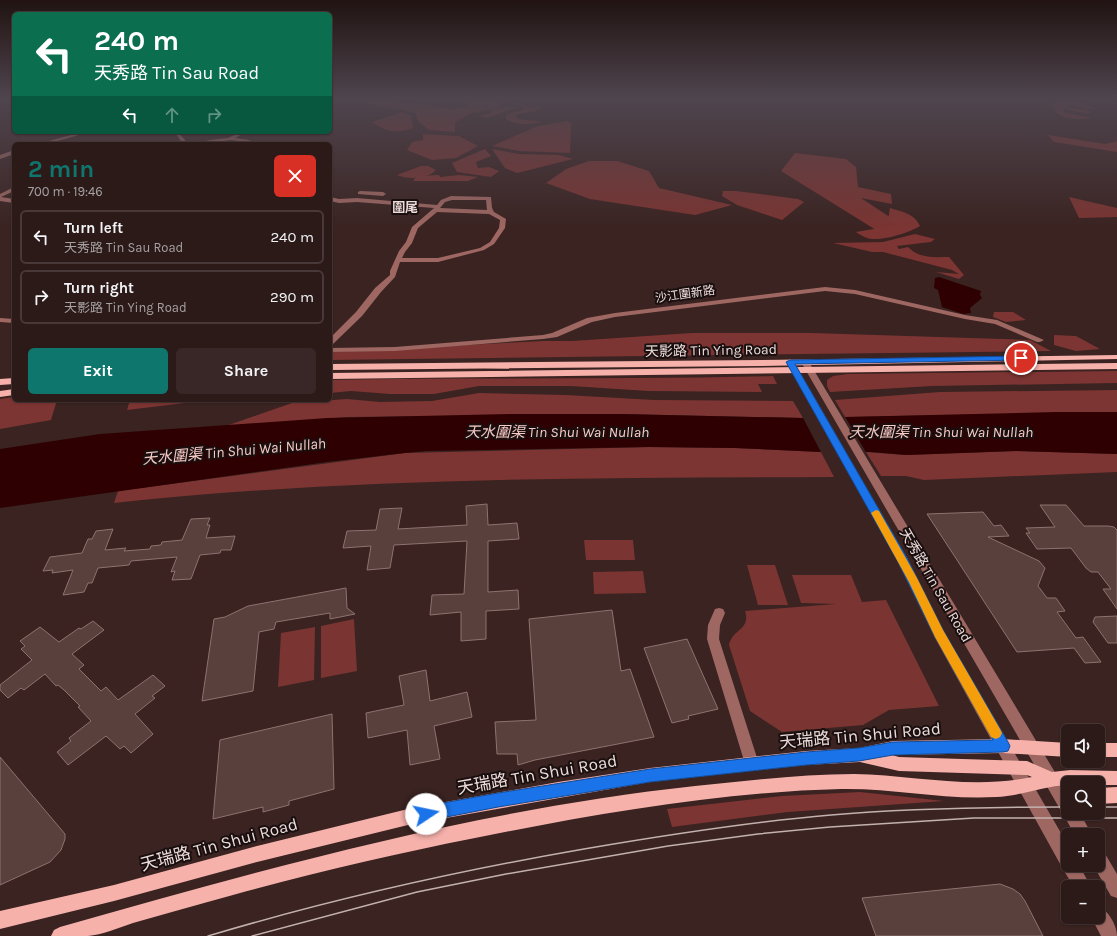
<!DOCTYPE html>
<meta charset="utf-8">
<style>
:root{--surface:#2c1a19;--page:#382726;--text:#f1f3f6;--muted:#a6a1a2;--line:#483838;--accent:#0f766e}
body{margin:0;font-family:Karla,"Noto Sans SC",sans-serif;background:var(--page);color:var(--text);height:100vh;display:flex;flex-direction:column;font-size:15px;white-space:nowrap}
*{box-sizing:border-box;margin:0}
p{font-size:13px;color:var(--muted)}
.icon{flex:none;width:22px;height:22px;fill:none;stroke:currentColor;stroke-width:2;stroke-linecap:round;stroke-linejoin:round}
.map{position:relative;flex:1;overflow:hidden}
.drawer{position:absolute;left:12px;top:142px;width:320px;height:260px;display:flex;flex-direction:column;background:var(--surface);border-radius:6px;box-shadow:0 1px 3px #0004,0 0 0 1px var(--line)}
.drawer>*{flex:none}
.guide{position:absolute;left:12px;top:12px;width:320px;height:122px;border-radius:6px;box-shadow:0 1px 3px #0004,0 0 0 1px var(--line);background:#0b6e4f;color:#fff;overflow:hidden}
.controls{position:absolute;left:1061px;top:724px;display:grid;gap:8px}
.controls a{display:grid;place-items:center;width:44px;height:44px;border-radius:6px;background:var(--surface);box-shadow:0 1px 3px #0004,0 0 0 1px var(--line);font-size:20px}
.pin{position:absolute;display:grid;place-items:center;width:34px;height:34px;color:#fff;margin:-17px;border:2px solid #fff;border-radius:50%;box-shadow:0 1px 4px #0007}
.me{position:absolute;width:44px;margin:-22px;rotate:79deg;stroke-linejoin:round;filter:drop-shadow(0 0 3px #0008)}
.turn{display:flex;align-items:center;gap:14px;height:84px;padding:0 16px;font-size:18px}
.turn .icon{width:52px;height:52px;stroke-width:2.5}
.turn b{display:block;font-size:28px;line-height:34px}
.lanes{display:flex;align-items:center;height:38px;padding:0 16px;background:#0003;justify-content:center;gap:20px;direction:ltr}
.lanes .off{opacity:.35}
.round{display:grid;place-items:center;flex:none;width:42px;height:42px;border-radius:6px;background:var(--page)}
.overview{display:flex;align-items:center;justify-content:space-between;height:68px;padding:0 16px}
h1{font-size:24px;font-weight:700;line-height:30px;color:var(--accent)}
.cta{display:flex;gap:8px;margin-top:auto;padding:8px 16px}
.cta a{flex:1;height:46px;border-radius:6px;background:var(--accent);color:#fff;font-size:16px;font-weight:700;line-height:46px;text-align:center}
.cta a+a{background:var(--page);color:var(--text)}
ul{padding:0;list-style:none}
li{display:flex;align-items:center;gap:12px;height:54px;margin:0 8px 6px;padding:0 8px;border:2px solid var(--line);border-radius:6px}
li div{flex:1}
li b{display:block;font-size:15px}
li em{font-style:normal}
.map>svg:first-child{display:block}
.green{fill:#7a3431}
.forest{fill:#7c3532}
.water{fill:#2f0002}
.pier{fill:#3a2321}
.building{fill:#59403d;stroke:#8e726f}
.lines{fill:none;stroke-linecap:round;stroke-linejoin:round}
.minor{fill:#9e6762;fill-rule:evenodd}
.major{fill:#f6b1ab;fill-rule:evenodd}
.tram{stroke:#c3b1af;stroke-width:1.5}
.route{fill:#1a73e8;stroke:#114b97}
.slow{fill:#f59e0b}
.labels{text-anchor:middle;stroke-width:4;stroke-linejoin:round;paint-order:stroke}
.far-street-label{font-size:12px;fill:#ecdcda;stroke:#1a0f0f}
.far-neighbourhood-label{font-size:13px;font-weight:bold;fill:#ecdcda;stroke:#1a0f0f}
.street-label{font-size:14px;fill:#ecdcda;stroke:#1a0f0f}
.water-label{font-size:15px;font-style:italic;fill:#f7cac6;stroke:#1a0f0f}
.near-street-label{font-size:17px;fill:#ecdcda;stroke:#1a0f0f}
</style>
<div class="map">
<svg width="1117" height="936" viewBox="0 0 1117 936">
<rect width="100%" height="100%" fill="#3a2321"/>
<!-- green -->
<path class="green" d="M402,112L411,116L413,128C396,134 387,132 372,122Z
M567,121L571,123L570,153L519,151L492,146L538,126Z
M423,134L459,136L478,146L456,158L432,160L407,150L412,142L423,140Z
M485,149L491,156L476,162L478,168L489,167L499,171L491,177L457,172L452,163Z
M492,149L519,154L559,155L573,159L517,173L505,168Z
M795,153L846,159L856,167L858,187L891,194L892,204L861,198L905,227L876,230L781,171Z
M589,161H617L649,171L659,188L732,205L695,215L590,199L546,183L566,169Z
M421,166H428L436,170C428,179 408,180 397,175Z
M723,191H736L798,199L804,202L782,220L737,205L722,196Z
M1069,197L1117,208V217L1079,218Z
M584,540H633L635,560H586Z
M747,565H775L788,605H758Z
M643,571L646,593L594,594L593,572Z
M792,575H851L862,602L886,600L939,706L889,710L863,725L782,732L750,711L729,645C732,629 751,630 745,611L836,604L801,603Z
M354,619L357,671L321,678V626Z
M315,627L314,680L278,687L281,633Z"/>
<!-- forest -->
<path class="forest" d="M359,98H373L453,109L468,106L464,100L512,101L532,108L537,106L542,108L536,111L515,115L518,119L543,122C532,124 516,126 506,119V115L525,109L521,105L502,102L504,104L496,109L511,106L517,107L487,118L479,116L491,113L490,110L472,113L455,122V132L429,130L417,120L416,113L360,102Z
M1054,98H1080L1085,103L1095,110L1066,104C1073,111 1083,107 1091,112L1088,114L1065,109L1063,112L1091,118C1080,120 1061,121 1054,109C1052,106 1052,102 1051,99Z
M1048,135L1105,144L1117,141V152L1054,142Z
M439,175L440,177L459,175L478,177L468,181H413L417,176Z
M890,208C902,212 914,213 920,226C909,233 880,242 867,238C864,237 859,234 856,232L897,225L888,220Z
M915,234L935,239L931,242L897,246L899,249L908,247C920,259 933,257 949,257L964,275L959,279L936,272L959,274L952,270L883,252H872L833,243L883,242Z
M994,312H1013L1026,320L1006,322L993,317Z
M692,333H812L1030,340L1051,351L330,360V352L544,341H572Z
M1054,335L1076,336L1100,349L1076,351L1054,345Z
M1117,371V383L932,386L830,392L827,386V380L833,376L848,374Z
M773,376L777,384H758L762,392L648,391L571,386H479L434,394H390L351,391L330,393V380C478,377 625,380 773,376Z
M1117,390V412L845,417L835,400L940,392Z
M479,393L566,395L654,400L793,401L803,418L621,414L347,417L223,427L292,403L347,399L380,402L432,401Z
M14,397V400H57L51,420L0,429V399Z
M130,400H245L211,403H185L127,410Z
M649,447L735,448L821,452L834,477C594,478 353,477 114,503L118,491L405,453Z
M1016,451L1117,454V472L924,480L906,476H881L866,452L906,455Z
M860,792L944,801L788,812L672,827L667,809L782,796Z"/>
<!-- water -->
<path class="water" d="M939,277L981,291L980,295L982,298L970,308L971,313L963,314L942,307L938,290L934,288L935,278Z
M1056,412H1117V454L1016,451L906,455L871,452H821L735,448L649,447L427,451L405,453L327,462L0,508V449L100,434L327,418L510,414H621L803,418Z"/>
<!-- pier -->
<path class="pier" d="M844,415L867,454H822L802,416Z"/>
<!-- building -->
<path class="building" d="M487,504L488,525L517,523L519,539L488,541V592L518,590L519,609L486,611V639L461,641V612L430,615L432,595L464,594L467,541L394,545L390,568L367,570L371,546L343,548L347,531L376,530L380,509L402,508L398,529L467,525L466,506Z
M1040,505H1066L1084,526H1108L1114,527L1117,530V609L1103,589H1111L1098,572H1091L1086,568L1071,548L1037,549L1026,533H1030L1026,528L1055,527Z
M983,512L994,526L1001,525L1009,536L988,537L1039,561L1045,568L1038,586L1047,598H1056L1065,611L1057,612L1076,638L1083,637L1101,662L1085,663L1074,648L1017,652L927,514Z
M210,518L207,525H210L206,538L235,536L231,550H221L220,553L200,555L191,579L172,580L175,571L171,572L177,557L131,561L129,565L98,568L92,583H88L84,592L63,595L73,570L52,573L53,570L43,571L50,557L82,553L88,539H92L96,531L113,529L105,550L126,548L124,551L150,549L151,546L161,545L162,542L182,540L191,519Z
M346,588L347,608L355,614L330,619V613L276,622L274,629L259,632L253,691L202,701L214,619L225,617L248,606Z
M612,610L621,671L630,669L654,737L535,760L518,765L517,754H497L495,722L536,720L529,619Z
M1117,616V643H1108L1093,622L1095,617Z
M93,621L104,630L72,654L84,665L79,669L101,691L106,687L118,700L153,675L165,686L152,696L155,698L135,714L153,734L131,753L124,746L120,749L106,736L68,765L57,752L71,741L69,738L91,721L78,707L80,706L64,690L58,685L56,686L45,674L24,690L21,688L8,698L0,690V685L32,660L21,649L25,646L20,641L40,627L59,642L79,628L81,629Z
M687,639L718,709L688,716L689,719L672,723L644,648Z
M426,670L430,701L467,692L472,717L434,726L440,759L410,765L407,730L368,738L366,713L404,705L399,676Z
M332,714L334,789L289,801V805L263,812V807L213,819L220,740Z
M0,757L65,834V839L61,850L50,862L0,885Z
M1000,884L1013,889L1020,894L1025,901L1043,936H876L862,898Z"/>
<g class="lines">
<!-- minor -->
<path class="minor" d="M82,132H90L46,144H38Z
M241,132H247L235,138L249,140L256,144L232,140L193,144L210,140L228,138Z
M176,134H180L188,144H183Z
M14,150V154L0,159V155Z
M14,187V191L1,197L14,199V203L0,201V194Z
M360,191L383,192L386,194L383,196L358,194V192Z
M451,196L491,197L492,208L494,212L506,219L505,228L494,244L484,250L438,262H400L395,277L381,292L362,316L333,344H330V338L356,312L375,288L390,275V271L399,251L406,242L412,227L434,208L357,202L339,203L330,201V197L339,199L357,198L437,205L441,200ZM452,200H486L487,210L440,208L445,202ZM437,212L489,214L500,220L499,228L490,242L480,248L438,258H402L405,252L412,243L418,228Z
M825,287L855,290L965,315L997,320L1044,340L1040,342H1037L995,324L965,319L855,294L825,291L615,317L592,322L557,337L543,339L395,351L330,352V348L395,347L543,335L552,333L587,318L615,313Z
M0,318L14,319V323L0,322Z
M790,359L794,362L907,558L943,630L1068,845V865H1079L1091,887H1074L1064,871L935,638L898,562L786,362Z
M805,359L809,362L1068,794V813H1080L1092,835H1075L801,362Z
M719,608L723,609L725,613L720,625L719,639L759,764L757,769L752,771L747,769L745,764L707,639L708,625L715,609Z
M1098,850L1104,852L1117,874V898L1111,896L1093,865H1098Z
M1098,906C1108,910 1117,925 1117,936H1101L1091,917H1098Z"/>
<!-- major -->
<path class="major" d="M1117,355V359L762,366L330,370V364L762,360Z
M1117,363V369L330,379V373Z
M14,378V384L0,385V379Z
M14,389V395L0,397V391Z
M1003,739L1068,743V757L1003,753L892,755L899,757L1027,761L1052,772L1070,770L1117,771V785H1098V783H1068V785C1044,786 1021,796 996,797C943,800 893,788 841,789C720,792 594,814 475,838C394,854 313,873 233,895C199,904 166,914 133,923C118,928 102,935 88,936C76,936 63,936 51,936L54,930L60,927C267,868 480,809 695,786C747,781 801,774 854,774C914,775 971,790 1032,777L1027,775L899,771L860,762L806,765L650,782L412,824L257,862L114,901L0,929V911L114,885L257,846L412,808L558,782L650,768L806,751L859,748L893,741Z
M1098,743H1117V757H1098Z
M1117,787V803L1098,804V788Z
M1068,798V813H1071L1067,815L1062,812L1059,807L1062,802Z"/>
<!-- tram -->
<path class="tram" d="M1098,807H1117
M208,936C332,899 457,871 584,849C666,835 748,822 831,815C910,808 989,807 1068,807
M252,936L417,892L506,874L668,846L758,834L830,827L974,818H1117"/>
</g>
<!-- sky -->
<linearGradient id="sky" x2="0" y2="1"><stop stop-color="#201312"/><stop offset="0.43" stop-color="#4f454e"/><stop offset="1" stop-color="#4f454e" stop-opacity="0"/></linearGradient>
<rect width="1117" height="229" fill="url(#sky)"/>
<!-- route -->
<path class="route" d="M1021,356L1025,358L1024,360L795,364L907,558L943,630L1008,742L1010,746L1008,751L1003,752L893,755L859,761L806,765L650,782L498,807L426,821L421,818L419,814L421,809L426,806L498,793L650,769L806,752L859,748L893,742L993,740L935,637L898,562L786,362L790,360Z"/>
<!-- slow -->
<path class="slow" d="M876,510L879,511L917,578L943,630L1000,729L1002,733L1000,737L996,739L991,737L935,637L909,582L871,513Z"/>
<g class="labels">
<!-- far-street labels -->
<g class="far-street-label">
<text transform="translate(685 294) rotate(-8)" y="4">沙江圍新路</text>
</g>
<!-- far-neighbourhood labels -->
<g class="far-neighbourhood-label">
<text x="405" y="212">圍尾</text>
</g>
<!-- street labels -->
<g class="street-label">
<text transform="translate(711 350) rotate(-1)" y="5">天影路 Tin Ying Road</text>
<text transform="translate(936 585) rotate(60)" y="5">天秀路 Tin Sau Road</text>
</g>
<!-- water labels -->
<g class="water-label">
<text x="557" y="437">天水圍渠 Tin Shui Wai Nullah</text>
<text x="941" y="437">天水圍渠 Tin Shui Wai Nullah</text>
<text transform="translate(234 451) rotate(-5)" y="5">天水圍渠 Tin Shui Wai Nullah</text>
</g>
<!-- near-street labels -->
<g class="near-street-label">
<text transform="translate(860 735) rotate(-5)" y="6">天瑞路 Tin Shui Road</text>
<text transform="translate(537 774) rotate(-10)" y="6">天瑞路 Tin Shui Road</text>
<text transform="translate(219 844) rotate(-15)" y="6">天瑞路 Tin Shui Road</text>
</g>
</g>
</svg>
<div class="controls">
<a><svg class="icon" aria-label="sound" viewBox="0 0 24 24"><path d="M4 9h4l5-4v14l-5-4H4zM17 9q2 3 0 6"/></svg></a>
<a><svg class="icon" aria-label="search" viewBox="0 0 24 24"><circle cx="10" cy="10" r="6"/><path d="M15 15l6 6"/></svg></a>
<a>+</a>
<a>−</a>
</div>
<div class="pin" style="left:1021px;top:358px;background:#d93025"><svg class="icon" aria-label="arrive" viewBox="0 0 24 24"><path d="M6 21V4h12l-3 4 3 4H6"/></svg></div>
<svg class="me" style="left:426px;top:814px" viewBox="-20 -20 40 40"><circle r="19" fill="#fff"/><path d="M0-13L10 11 0 6-10 11z" fill="#1a73e8"/></svg>
<div class="guide">
<div class="turn"><svg class="icon" aria-label="left" viewBox="0 0 24 24"><path d="M17 20v-9H6M10 6l-5 5 5 5"/></svg><div><b>240 m</b>天秀路 Tin Sau Road</div></div>
<div class="lanes"><svg class="icon" aria-label="left" viewBox="0 0 24 24"><path d="M17 20v-9H6M10 6l-5 5 5 5"/></svg><svg class="icon off" aria-label="ahead" viewBox="0 0 24 24"><path d="M12 20V5M6 11l6-6 6 6"/></svg><svg class="icon off" aria-label="right" viewBox="0 0 24 24"><path d="M7 20v-9h11M14 6l5 5-5 5"/></svg></div>
</div>
<section class="drawer">
<div class="overview"><div><h1>2 min</h1><p>700 m · 19:46</p></div><a class="round" style="background:#d93025;color:#fff"><svg class="icon" aria-label="close" viewBox="0 0 24 24"><path d="M6 6l12 12M18 6L6 18"/></svg></a></div>
<ul>
<li><svg class="icon" aria-label="left" viewBox="0 0 24 24"><path d="M17 20v-9H6M10 6l-5 5 5 5"/></svg><div><b>Turn left</b><p>天秀路 Tin Sau Road</p></div><em>240 m</em></li>
<li><svg class="icon" aria-label="right" viewBox="0 0 24 24"><path d="M7 20v-9h11M14 6l5 5-5 5"/></svg><div><b>Turn right</b><p>天影路 Tin Ying Road</p></div><em>290 m</em></li>
</ul>
<div class="cta"><a>Exit</a><a>Share</a></div>
</section>
</div>
